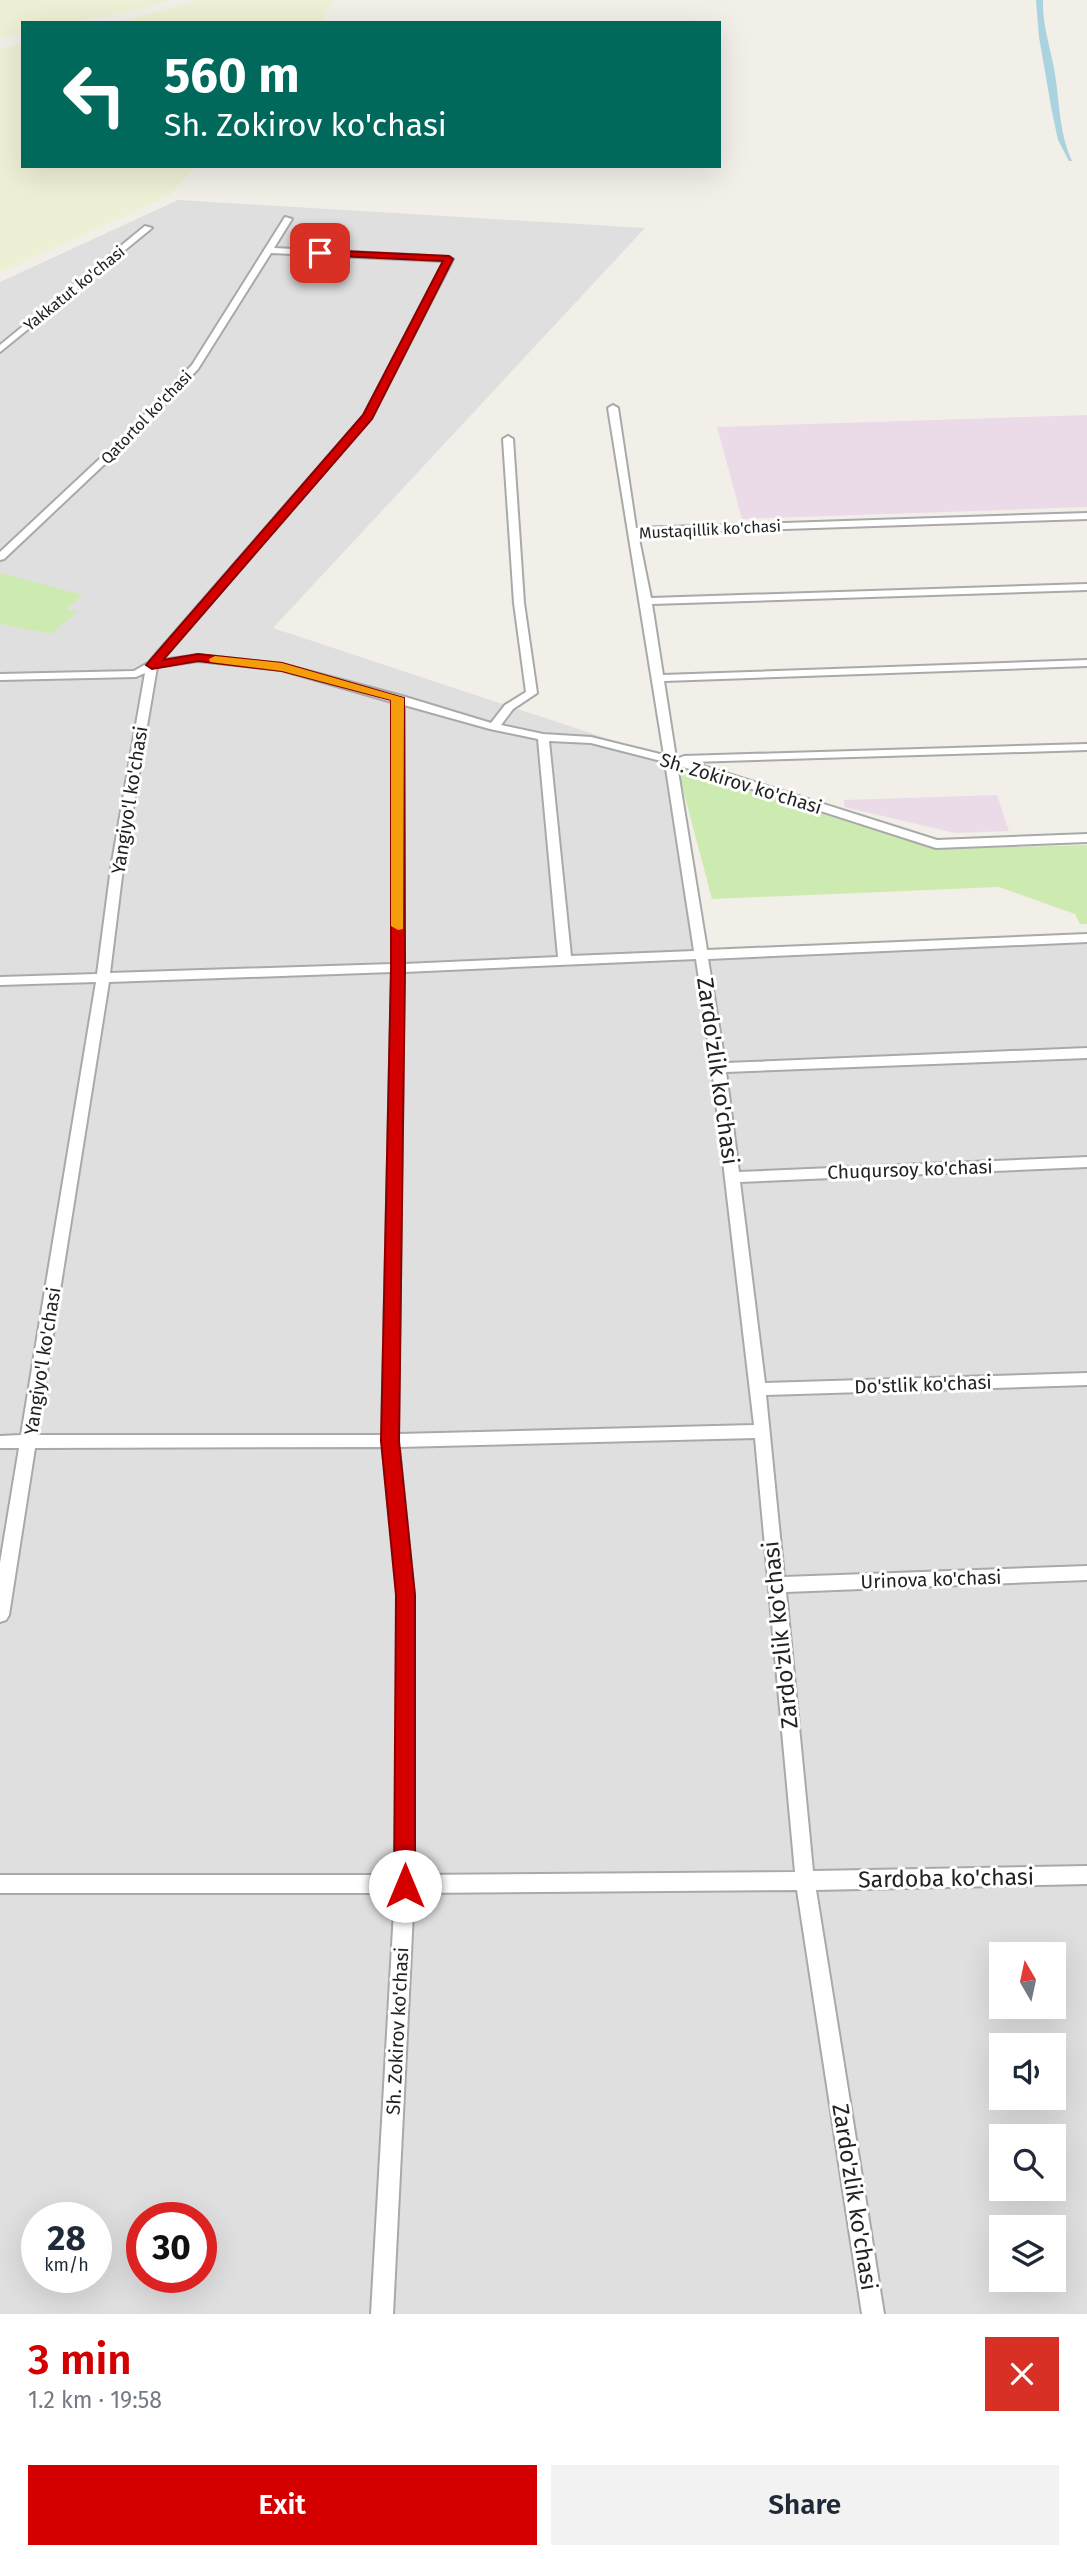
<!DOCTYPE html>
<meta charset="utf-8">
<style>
:root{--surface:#fff;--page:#f2f2f3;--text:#1f2937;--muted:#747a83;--accent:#d40000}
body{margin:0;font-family:"Fira Sans",sans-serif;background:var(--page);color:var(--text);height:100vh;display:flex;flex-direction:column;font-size:26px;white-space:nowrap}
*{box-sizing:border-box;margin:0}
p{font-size:23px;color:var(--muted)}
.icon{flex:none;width:38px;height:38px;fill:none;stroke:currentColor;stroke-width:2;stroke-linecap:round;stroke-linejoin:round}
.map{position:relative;height:2314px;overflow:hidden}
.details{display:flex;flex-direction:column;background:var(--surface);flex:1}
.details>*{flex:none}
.banner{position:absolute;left:21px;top:21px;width:700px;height:147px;border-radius:0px;box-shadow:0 7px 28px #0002;background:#00695c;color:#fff;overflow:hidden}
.needle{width:46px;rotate:351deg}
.fabs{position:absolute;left:989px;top:1942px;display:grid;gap:14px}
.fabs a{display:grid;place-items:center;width:77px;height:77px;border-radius:0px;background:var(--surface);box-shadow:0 7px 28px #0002;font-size:35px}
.speed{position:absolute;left:21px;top:2202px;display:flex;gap:14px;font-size:35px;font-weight:700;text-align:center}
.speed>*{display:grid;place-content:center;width:91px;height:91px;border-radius:50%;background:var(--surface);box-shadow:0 7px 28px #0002;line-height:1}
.speed small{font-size:18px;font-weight:400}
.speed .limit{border:10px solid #d22;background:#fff;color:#111}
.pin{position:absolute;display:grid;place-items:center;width:60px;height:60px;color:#fff;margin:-30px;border-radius:14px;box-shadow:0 4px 10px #0006}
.me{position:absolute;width:77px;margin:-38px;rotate:0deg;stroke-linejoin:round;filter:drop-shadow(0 0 5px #0008)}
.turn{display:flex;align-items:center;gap:24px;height:147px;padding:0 28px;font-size:32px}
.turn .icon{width:91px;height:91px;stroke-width:2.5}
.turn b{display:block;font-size:49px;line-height:60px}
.round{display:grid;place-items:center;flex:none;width:74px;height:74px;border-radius:0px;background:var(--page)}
.head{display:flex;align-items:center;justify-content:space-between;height:119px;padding:0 28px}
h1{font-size:42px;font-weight:600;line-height:52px;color:var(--accent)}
.primary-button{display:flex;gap:14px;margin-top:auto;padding:14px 28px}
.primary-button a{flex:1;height:80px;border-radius:0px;background:var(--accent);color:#fff;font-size:28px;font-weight:600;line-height:80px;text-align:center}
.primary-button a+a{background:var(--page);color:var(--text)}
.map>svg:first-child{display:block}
.residential{fill:#e0dfdf;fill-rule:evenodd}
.industrial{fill:#ebdbe8}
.farmland{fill:#eef0d5}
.grass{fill:#cdebb0}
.water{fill:#aad3df}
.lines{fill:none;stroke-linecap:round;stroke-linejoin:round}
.minor-casing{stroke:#a9a9a9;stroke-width:4}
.minor{fill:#fff;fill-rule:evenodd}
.route{fill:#d40000;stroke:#8a0000;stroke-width:2}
.slow{fill:#f59e0b}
.labels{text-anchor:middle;stroke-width:6;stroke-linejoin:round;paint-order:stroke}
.far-street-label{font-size:16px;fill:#222;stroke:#fff}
.street-label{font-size:19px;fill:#222;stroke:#fff}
.near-street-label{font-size:23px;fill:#222;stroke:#fff}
</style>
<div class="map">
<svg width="1087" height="2314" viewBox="0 0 1087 2314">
<rect width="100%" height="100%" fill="#f2efe9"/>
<!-- residential -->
<path class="residential" d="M178,200L645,228L273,628L672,760L702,953L1087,938V2314H0V282ZM1001,1955H1054V2007H1001ZM1001,2046H1054V2098H1001ZM1001,2137H1054V2189H1001ZM37,2217H96V2277H37ZM142,2217H201V2277H142ZM1001,2228H1054V2280H1001Z"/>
<!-- industrial -->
<path class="industrial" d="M1087,415V507L742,519L717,427Z
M997,795L1009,831L955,833L844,807V800Z"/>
<!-- farmland -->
<path class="farmland" d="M0,0H173L133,11L68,23H23V33L0,38Z
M200,0H333L321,23H116Z
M23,44V166H196L170,195L0,273V49Z"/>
<!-- grass -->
<path class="grass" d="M0,573L83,595L66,609L77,612L51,634L0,624Z
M677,767L938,849L1087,845V924H1080L1075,914L999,887L712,899Z"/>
<!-- water -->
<path class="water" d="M1036,0H1043C1042,28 1053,54 1056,81C1060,110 1060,134 1072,161H1069L1058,140L1052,112L1039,37Z"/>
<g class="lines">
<defs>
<path id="minor" d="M285,217L292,219L274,248L449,257L453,259L371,418L162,660L198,655L282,664L402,696L491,723L505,705L526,692L514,603L503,439L508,436L513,439L524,603L537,693L513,709L501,725L543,734L591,737L664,755L608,408L613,405L618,408L636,528L1087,513V519L638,534L651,598L1087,584V590L652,604L663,675L1087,660V666L664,681L676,758H679L684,756L1087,744V750L691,762L937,840L1087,834V842L936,848L677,765L707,950L1087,934V942L708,959L725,1063L1087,1048V1058L726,1072L739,1172L1087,1157V1167L740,1182L765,1383L1087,1373V1385L766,1395L784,1577L1087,1566V1580L786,1592L813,1871L1087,1866V1884L816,1890L884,2314H862L797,1890L414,1893L393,2314H371L395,1893H0V1875H396L398,1596L383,1447L35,1448L9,1615L6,1620L0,1622V1563L19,1448H0V1436L21,1435L96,982L0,985V977L97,974L111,868L145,673L136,677L0,680V674L134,671L148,663L364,415L444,261L271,253L198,369L129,441L4,559L0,560V552L123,437L192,365ZM198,661L281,670L392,702V964L110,973L123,868L157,667ZM404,705L490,729L538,739L558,957L404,964ZM549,741L591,743L665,762L694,951L571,956ZM696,959L712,1068L754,1425L398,1434L404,972ZM392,972L382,1435H37L109,982ZM755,1438L795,1872L414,1875V1596L399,1447Z
M145,226L152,228L0,352V345Z"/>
</defs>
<!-- minor casing -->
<use href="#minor" class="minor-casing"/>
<!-- minor -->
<use href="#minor" class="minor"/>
</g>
<!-- route -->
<path class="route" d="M320,250L449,256L453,259L372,419L163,660L198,654L282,663L404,698L405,968L399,1441L415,1595V1886L412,1893L405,1896L397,1893L394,1886L396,1595L381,1441L391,968V700L282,671L198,661L152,669L146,665L363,415L443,261L317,255L315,253Z"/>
<!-- slow -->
<path class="slow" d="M215,656L282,663L404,698L403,929L398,930L391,926V700L282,671L210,662L209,659Z"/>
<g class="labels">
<!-- far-street labels -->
<g class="far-street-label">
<text transform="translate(74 288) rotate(-39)" y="6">Yakkatut ko'chasi</text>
<text transform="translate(146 417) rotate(-46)" y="6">Qatortol ko'chasi</text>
<text transform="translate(710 529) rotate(-3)" y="6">Mustaqillik ko'chasi</text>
</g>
<!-- street labels -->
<g class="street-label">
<text transform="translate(741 783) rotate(17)" y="7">Sh. Zokirov ko'chasi</text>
<text transform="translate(129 800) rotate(-81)" y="7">Yangiyo'l ko'chasi</text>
<text transform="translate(910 1169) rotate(-2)" y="7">Chuqursoy ko'chasi</text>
<text transform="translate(42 1361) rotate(-81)" y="7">Yangiyo'l ko'chasi</text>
<text transform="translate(923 1384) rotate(-2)" y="7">Do'stlik ko'chasi</text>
<text transform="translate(931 1579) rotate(-2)" y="7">Urinova ko'chasi</text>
<text transform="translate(397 2031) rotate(-87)" y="7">Sh. Zokirov ko'chasi</text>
</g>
<!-- near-street labels -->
<g class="near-street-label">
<text transform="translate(718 1071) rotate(82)" y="8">Zardo'zlik ko'chasi</text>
<text transform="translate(780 1635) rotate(-96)" y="8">Zardo'zlik ko'chasi</text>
<text transform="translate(946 1878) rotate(-1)" y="8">Sardoba ko'chasi</text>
<text transform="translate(855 2197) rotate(81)" y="8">Zardo'zlik ko'chasi</text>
</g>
</g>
</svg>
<div class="fabs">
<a><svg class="needle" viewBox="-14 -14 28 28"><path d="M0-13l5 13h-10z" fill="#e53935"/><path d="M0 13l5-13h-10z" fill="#747a83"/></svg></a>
<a><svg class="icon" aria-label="sound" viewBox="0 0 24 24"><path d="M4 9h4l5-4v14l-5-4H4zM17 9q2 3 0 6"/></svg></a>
<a><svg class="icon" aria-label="search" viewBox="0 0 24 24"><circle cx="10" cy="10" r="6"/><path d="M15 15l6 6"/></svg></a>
<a><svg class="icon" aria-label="layers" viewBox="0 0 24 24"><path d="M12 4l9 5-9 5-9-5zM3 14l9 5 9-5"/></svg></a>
</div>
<div class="speed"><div>28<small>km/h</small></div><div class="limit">30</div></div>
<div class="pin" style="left:320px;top:253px;background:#d93025"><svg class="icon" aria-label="arrive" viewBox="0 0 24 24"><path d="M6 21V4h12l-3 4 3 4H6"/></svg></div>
<svg class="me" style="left:405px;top:1886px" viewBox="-20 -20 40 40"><circle r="19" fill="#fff"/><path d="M0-13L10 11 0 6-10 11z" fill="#d40000"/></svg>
<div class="banner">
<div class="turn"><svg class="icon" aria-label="left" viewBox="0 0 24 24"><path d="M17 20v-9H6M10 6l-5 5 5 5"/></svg><div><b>560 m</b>Sh. Zokirov ko'chasi</div></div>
</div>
</div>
<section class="details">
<div class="head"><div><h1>3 min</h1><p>1.2 km · 19:58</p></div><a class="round" style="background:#d93025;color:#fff"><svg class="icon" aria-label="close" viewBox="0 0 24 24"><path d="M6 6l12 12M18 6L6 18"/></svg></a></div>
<div class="primary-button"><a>Exit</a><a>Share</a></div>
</section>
